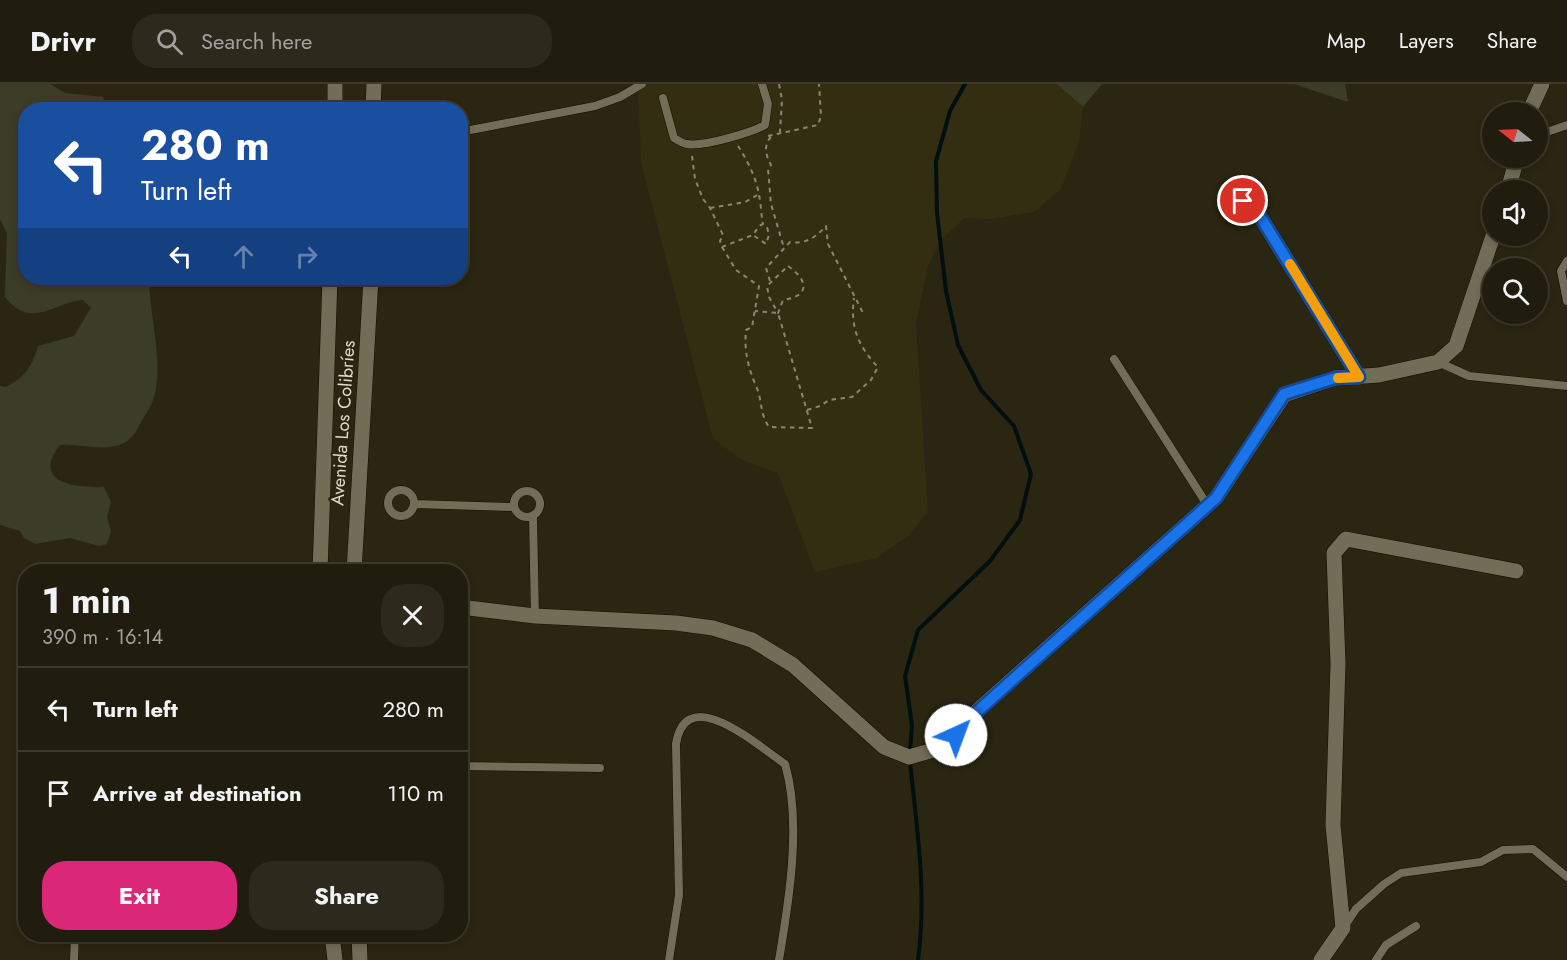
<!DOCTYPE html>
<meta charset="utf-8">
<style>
:root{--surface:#201c0e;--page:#2d291c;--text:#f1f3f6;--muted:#a2a19e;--line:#3d3a2e;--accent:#db2777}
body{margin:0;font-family:Jost,sans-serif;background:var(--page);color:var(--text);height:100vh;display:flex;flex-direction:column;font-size:22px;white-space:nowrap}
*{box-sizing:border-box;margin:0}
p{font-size:20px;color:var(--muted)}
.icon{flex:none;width:33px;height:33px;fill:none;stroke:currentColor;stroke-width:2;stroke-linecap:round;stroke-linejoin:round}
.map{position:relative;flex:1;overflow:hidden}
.panel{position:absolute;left:18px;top:480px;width:450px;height:378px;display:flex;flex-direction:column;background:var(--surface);border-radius:24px;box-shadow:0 3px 9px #0003,0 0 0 2px var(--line)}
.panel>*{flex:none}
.guide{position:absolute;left:18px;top:18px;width:450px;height:183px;border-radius:24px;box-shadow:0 3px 9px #0003,0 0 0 2px var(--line);background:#1a4fa0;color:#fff;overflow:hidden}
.needle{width:39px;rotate:288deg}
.tools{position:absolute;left:1482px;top:18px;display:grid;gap:12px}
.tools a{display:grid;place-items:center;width:66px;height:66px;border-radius:50%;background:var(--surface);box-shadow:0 3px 9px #0003,0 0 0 2px var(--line);font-size:30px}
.pin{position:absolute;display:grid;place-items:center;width:51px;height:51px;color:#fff;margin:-26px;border:3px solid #fff;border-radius:50%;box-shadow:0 2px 6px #0007}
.me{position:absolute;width:66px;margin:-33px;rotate:43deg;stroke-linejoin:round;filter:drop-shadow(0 0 4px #0008)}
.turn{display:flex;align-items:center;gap:21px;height:126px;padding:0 24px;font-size:27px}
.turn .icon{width:78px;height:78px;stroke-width:2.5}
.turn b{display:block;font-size:42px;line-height:51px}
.lanes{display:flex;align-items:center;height:57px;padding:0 24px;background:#0003;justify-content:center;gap:30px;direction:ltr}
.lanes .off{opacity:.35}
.round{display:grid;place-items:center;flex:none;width:63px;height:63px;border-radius:24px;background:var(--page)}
.overview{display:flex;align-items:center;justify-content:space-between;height:102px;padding:0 24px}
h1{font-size:36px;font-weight:700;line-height:45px}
.action{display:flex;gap:12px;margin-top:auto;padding:12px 24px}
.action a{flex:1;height:69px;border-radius:24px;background:var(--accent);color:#fff;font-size:24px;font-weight:700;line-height:69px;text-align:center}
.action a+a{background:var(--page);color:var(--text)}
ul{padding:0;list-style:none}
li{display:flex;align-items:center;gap:18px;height:84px;padding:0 24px;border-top:2px solid var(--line)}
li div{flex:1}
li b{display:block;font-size:22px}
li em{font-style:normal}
header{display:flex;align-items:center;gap:36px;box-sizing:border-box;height:84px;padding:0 30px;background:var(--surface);border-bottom:2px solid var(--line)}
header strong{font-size:28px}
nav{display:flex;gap:33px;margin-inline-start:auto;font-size:21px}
.search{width:420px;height:54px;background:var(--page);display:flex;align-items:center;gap:15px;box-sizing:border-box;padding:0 21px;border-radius:24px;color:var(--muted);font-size:22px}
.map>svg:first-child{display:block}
.built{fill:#332d11}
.green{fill:#3c3d27}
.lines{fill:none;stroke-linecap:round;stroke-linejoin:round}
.stream{stroke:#010f10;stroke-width:4}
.service-casing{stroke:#130f00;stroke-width:9}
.minor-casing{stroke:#130f00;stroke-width:16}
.path{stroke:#898676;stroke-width:2;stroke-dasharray:4.5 4.5;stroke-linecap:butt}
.service{stroke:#726d57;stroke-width:8}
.minor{stroke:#726d57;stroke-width:15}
.route-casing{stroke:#114b97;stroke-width:15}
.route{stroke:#1a73e8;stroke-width:10}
.slow{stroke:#f59e0b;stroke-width:10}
.labels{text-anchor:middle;stroke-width:4.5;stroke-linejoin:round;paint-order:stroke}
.street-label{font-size:18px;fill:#dfdcd0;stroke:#2a2612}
</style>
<header>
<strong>Drivr</strong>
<div class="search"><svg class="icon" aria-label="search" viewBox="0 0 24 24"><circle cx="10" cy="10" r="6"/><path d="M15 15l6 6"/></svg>Search here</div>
<nav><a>Map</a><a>Layers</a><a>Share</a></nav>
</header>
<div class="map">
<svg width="1567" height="876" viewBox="0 0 1567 876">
<rect width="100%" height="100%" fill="#2a2612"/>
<!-- built -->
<path class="built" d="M642,0H1057L1083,23L1079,58L1061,105L1034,128L991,135L965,134L940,157L928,182L916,239L928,428L908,452L877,474L815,488L778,389L742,376L713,355L641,79L638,2Z"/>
<!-- green -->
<path class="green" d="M0,0H50L65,9L103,13L107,25L26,26V194H149C149,230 163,273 155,309C153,319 147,329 141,338C137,346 133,354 124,359C103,369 82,359 60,361C30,400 78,404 104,403L111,418L107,433L111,447L107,460L99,462L70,454L35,460L24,454L20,447L0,441V302L6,303C25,293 32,283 38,262L74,252L91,224L83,216C52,219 32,246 5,213L7,149L0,135Z
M1057,0H1102L1083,23Z
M1294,0H1345L1348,18Z"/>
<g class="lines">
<!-- stream -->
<path class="stream" d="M910,667L912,641L905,592L918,546L990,477L1020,436L1031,390L1014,342L981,306L958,261L946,207L937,129L936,77L950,27L965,0
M910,678C917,746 927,807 918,876"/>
<defs>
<path id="service" d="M663,14L674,54C678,56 683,60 687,60C703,63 750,49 765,41L768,20L762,0
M460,48L595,22L620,13L642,0
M1538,59L1547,48L1567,41
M1567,177L1561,187L1567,217
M1114,275L1208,422
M1438,278L1469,292L1567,302
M388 419a13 13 0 1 1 26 0a13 13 0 1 1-26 0Z
M514 420a13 13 0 1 1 26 0a13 13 0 1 1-26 0Z
M414,420L513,423
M533,433L535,532
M460,682L600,684
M1344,843L1356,825L1384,800L1401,789L1481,778L1503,766L1533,765L1567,793
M74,876L75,850
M669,876L679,811L676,660C686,597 758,662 785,680C802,738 789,817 779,876
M1376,876L1386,861L1416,842"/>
<path id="minor" d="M335,0V26
M373,26L374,0
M1529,28L1542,0
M1227,106L1258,129L1359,293
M1508,106L1517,74
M320,488L330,194
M354,488L371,194
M460,523L535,532L676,539L713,544L752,556L793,581L884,663L909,673L944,663L979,625L1216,414L1284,311L1335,294L1379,291L1438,278L1456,262L1493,152
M332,850L335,876
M359,850L360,876
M1321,876L1343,844L1333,741L1338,580L1334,469L1346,455L1516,487"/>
</defs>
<!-- service casing -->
<use href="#service" class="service-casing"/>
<!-- minor casing -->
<use href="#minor" class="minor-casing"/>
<!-- path -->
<path class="path" d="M779,0L782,16L780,48
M768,52L818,41L821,32L819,0
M771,53C763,61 766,72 771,81L768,85L771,120L784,164
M738,62C747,76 756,93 759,111C761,120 761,130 763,140
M692,72L695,95L703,115L710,124L723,151L720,157L722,163L753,151L759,142L763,140L767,143L769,151L766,160L753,151
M710,124L745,118L759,110
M722,163L736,186L759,202L752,243L746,246C744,267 748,283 756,302C763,318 759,328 769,343L812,344L778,229L755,227
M788,182C808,196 811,212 783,216L778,229L769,213L767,202Z
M770,197L766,184L790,158C806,160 815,154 826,142L828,160L863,229
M807,326L820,322L829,316L852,313L871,296L878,283C858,262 850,243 854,214"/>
<!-- service -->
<use href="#service" class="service"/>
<!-- minor -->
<use href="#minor" class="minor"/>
</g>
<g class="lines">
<defs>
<path id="route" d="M956,651L980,625L1216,414L1284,310L1335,294L1359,293L1258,129L1243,117"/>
</defs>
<!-- route casing -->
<use href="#route" class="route-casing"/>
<!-- route -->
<use href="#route" class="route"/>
<!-- slow -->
<path class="slow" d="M1290,180L1359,293L1338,294"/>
</g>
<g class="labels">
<!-- street labels -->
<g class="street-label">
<text transform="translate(343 339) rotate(-86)" y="6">Avenida Los Colibríes</text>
</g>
</g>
</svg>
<div class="tools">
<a><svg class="needle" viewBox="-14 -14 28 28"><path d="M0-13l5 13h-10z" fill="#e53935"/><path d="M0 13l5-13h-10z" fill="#a2a19e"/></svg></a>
<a><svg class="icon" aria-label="sound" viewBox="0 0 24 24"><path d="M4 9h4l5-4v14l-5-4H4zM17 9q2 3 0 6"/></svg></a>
<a><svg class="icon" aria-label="search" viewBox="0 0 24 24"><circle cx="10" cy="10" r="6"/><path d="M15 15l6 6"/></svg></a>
</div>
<div class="pin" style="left:1243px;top:117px;background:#d93025"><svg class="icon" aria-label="arrive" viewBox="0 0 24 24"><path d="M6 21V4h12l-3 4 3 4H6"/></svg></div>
<svg class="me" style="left:956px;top:651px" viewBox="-20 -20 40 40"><circle r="19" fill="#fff"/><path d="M0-13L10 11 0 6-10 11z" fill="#1a73e8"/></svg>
<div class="guide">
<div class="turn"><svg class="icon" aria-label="left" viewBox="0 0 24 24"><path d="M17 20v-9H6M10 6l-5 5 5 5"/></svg><div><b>280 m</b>Turn left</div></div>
<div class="lanes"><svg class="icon" aria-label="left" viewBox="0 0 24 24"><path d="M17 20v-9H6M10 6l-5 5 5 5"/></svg><svg class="icon off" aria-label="ahead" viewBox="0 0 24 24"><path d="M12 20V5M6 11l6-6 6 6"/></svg><svg class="icon off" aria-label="right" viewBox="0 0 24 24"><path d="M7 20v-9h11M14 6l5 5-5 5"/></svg></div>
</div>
<section class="panel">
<div class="overview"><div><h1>1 min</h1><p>390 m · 16:14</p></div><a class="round"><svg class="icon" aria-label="close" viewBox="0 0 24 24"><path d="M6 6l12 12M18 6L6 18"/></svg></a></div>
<ul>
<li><svg class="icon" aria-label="left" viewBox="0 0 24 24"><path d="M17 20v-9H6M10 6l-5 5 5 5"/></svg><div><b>Turn left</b></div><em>280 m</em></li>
<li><svg class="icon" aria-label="arrive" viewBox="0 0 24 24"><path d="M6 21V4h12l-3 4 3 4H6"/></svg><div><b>Arrive at destination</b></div><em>110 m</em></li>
</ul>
<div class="action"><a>Exit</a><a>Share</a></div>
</section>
</div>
